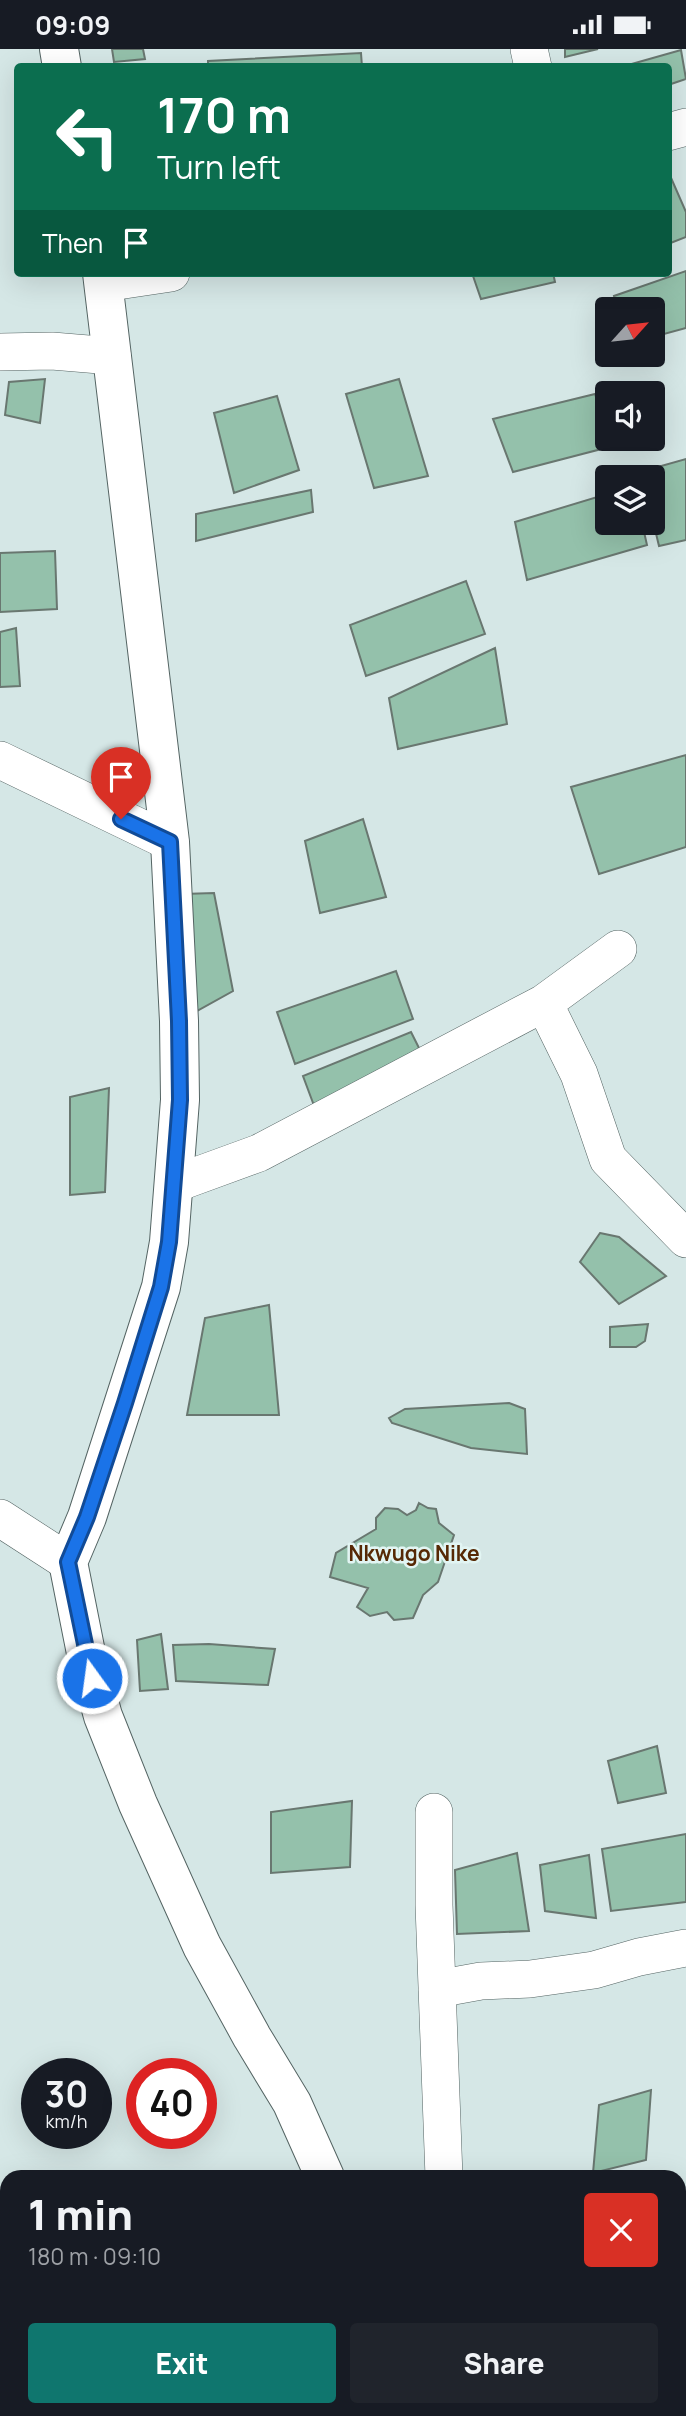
<!DOCTYPE html>
<meta charset="utf-8">
<style>
:root{--surface:#171b24;--page:#20242c;--text:#f1f3f6;--muted:#9ea1a6;--accent:#0f766e}
body{margin:0;font-family:Manrope,sans-serif;background:var(--page);color:var(--text);height:100vh;display:flex;flex-direction:column;font-size:26px;white-space:nowrap}
*{box-sizing:border-box;margin:0}
p{font-size:23px;color:var(--muted)}
.icon{flex:none;width:38px;height:38px;fill:none;stroke:currentColor;stroke-width:2;stroke-linecap:round;stroke-linejoin:round}
.map{position:relative;flex:1;overflow:hidden}
.panel{position:absolute;left:0px;top:2121px;width:686px;height:247px;display:flex;flex-direction:column;background:var(--surface);border-radius:21px 21px 0 0;box-shadow:0 7px 28px #0002}
.panel>*{flex:none}
.hud{position:absolute;left:14px;top:14px;width:658px;height:214px;border-radius:7px;box-shadow:0 7px 28px #0002;background:#0b6e4f;color:#fff;overflow:hidden}
.needle{width:46px;rotate:63deg}
.controls{position:absolute;left:595px;top:248px;display:grid;gap:14px}
.controls a{display:grid;place-items:center;width:70px;height:70px;border-radius:7px;background:var(--surface);box-shadow:0 7px 28px #0002;font-size:35px}
.speed{position:absolute;left:21px;top:2009px;display:flex;gap:14px;font-size:35px;font-weight:700;text-align:center}
.speed>*{display:grid;place-content:center;width:91px;height:91px;border-radius:50%;background:var(--surface);box-shadow:0 7px 28px #0002;line-height:1}
.speed small{font-size:18px;font-weight:400}
.speed .limit{border:10px solid #d22;background:#fff;color:#111}
.pin{position:absolute;display:grid;place-items:center;width:60px;height:60px;color:#fff;margin:-72px -30px;border-radius:50% 50% 50% 0;rotate:-45deg;box-shadow:0 0 7px #0007}
.pin .icon{rotate:45deg}
.me{position:absolute;width:77px;margin:-38px;rotate:346deg;stroke-linejoin:round;filter:drop-shadow(0 0 5px #0008)}
.turn{display:flex;align-items:center;gap:24px;height:147px;padding:0 28px;font-size:32px}
.turn .icon{width:91px;height:91px;stroke-width:2.5}
.turn b{display:block;font-size:49px;line-height:60px}
.then{display:flex;align-items:center;height:66px;padding:0 28px;background:#0003;gap:14px;font-size:26px}
.round{display:grid;place-items:center;flex:none;width:74px;height:74px;border-radius:7px;background:var(--page)}
.summary{display:flex;align-items:center;justify-content:space-between;height:119px;padding:0 28px}
h1{font-size:42px;font-weight:800;line-height:52px}
.cta{display:flex;gap:14px;margin-top:auto;padding:14px 28px}
.cta a{flex:1;height:80px;border-radius:7px;background:var(--accent);color:#fff;font-size:28px;font-weight:800;line-height:80px;text-align:center}
.cta a+a{background:var(--page);color:var(--text)}
.status{display:flex;justify-content:space-between;align-items:center;height:49px;padding:0 35px;background:var(--surface);direction:ltr}
.status svg{height:19px;fill:currentColor}
.map>svg:first-child{display:block}
.building{fill:#94c1ab;stroke:#697770;stroke-width:2}
.lines{fill:none;stroke-linecap:round;stroke-linejoin:round}
.minor-casing{stroke:#546463;stroke-width:38}
.tertiary-casing{stroke:#546463;stroke-width:40}
.minor{stroke:#fff;stroke-width:37}
.tertiary{stroke:#fff;stroke-width:38}
.route-casing{stroke:#114b97;stroke-width:18}
.route{stroke:#1a73e8;stroke-width:12}
.labels{text-anchor:middle;stroke-width:5;stroke-linejoin:round;paint-order:stroke}
.neighbourhood-label{font-size:21px;font-weight:bold;fill:#562905;stroke:#e2f5f3}
</style>
<div class="status"><b>09:09</b><svg viewBox="0 0 49 12"><path d="M0 12V9h3v3zM5 12V6h3v6zM10 12V3h3v9zM15 12V0h3v12zM26 1h20v11H26zM47 4h2v5h-2z"/></svg></div>
<div class="map">
<svg width="686" height="2367" viewBox="0 0 686 2367">
<rect width="100%" height="100%" fill="#d5e7e6"/>
<!-- building -->
<path class="building" d="M112,0H143L145,10L114,13Z
M565,0H598L565,8Z
M681,1L686,30L668,36V18H621Z
M361,4L362,18H208V12Z
M668,122L686,163V188L668,195Z
M686,222V279L653,288V261H618L614,247Z
M472,224H553L555,233L481,250Z
M45,330L40,374L5,366L9,333Z
M399,330L428,427L374,439L346,345Z
M595,345L607,381V390H610L613,397L513,423L493,370Z
M277,347L299,421L234,444L214,364Z
M686,410V491L659,497L653,472V429H642L640,423Z
M311,441L313,463L196,492V465Z
M607,445V474H642L647,496L527,531L515,473Z
M55,502L57,560L0,563V504Z
M466,532L485,585L366,627L350,576Z
M16,579L20,637L0,638V583Z
M495,599L507,675L398,700L389,649Z
M686,706V798L599,825L571,738Z
M363,770L386,848L320,864L305,792Z
M214,844L233,942L179,972L183,845Z
M396,922L413,970L295,1015L277,963Z
M411,983L427,1015L316,1062L303,1027Z
M109,1039L105,1143L70,1146V1048Z
M600,1184L619,1188L666,1227L619,1255L580,1213Z
M269,1256L279,1366H187L205,1269Z
M648,1275L645,1292L636,1298H610V1278Z
M509,1354L525,1360L527,1405L471,1399L392,1374L389,1369L405,1360Z
M419,1454L428,1459L436,1460L439,1474L454,1486L438,1533L423,1546L413,1569L394,1571L387,1563L370,1567L357,1558L368,1539L330,1528L336,1504L376,1480V1469L385,1459L398,1460L407,1466L416,1461Z
M161,1585L168,1640L140,1642L137,1591Z
M209,1595L275,1600L268,1636L176,1632L173,1596Z
M657,1697L666,1744L618,1754L608,1712Z
M352,1752L350,1818L271,1824V1763Z
M686,1785V1853L611,1862L602,1800Z
M517,1804L529,1882L457,1885L455,1821Z
M589,1806L596,1869L545,1862L540,1816Z
M651,2041L646,2111L593,2124L599,2056Z
M6,2142L7,2189L0,2193V2146Z
M684,2261L686,2276V2324L679,2326V2263Z"/>
<g class="lines">
<defs>
<path id="minor" d="M529,0L533,18
M668,83L686,78
M104,234L171,224
M0,303L52,302L112,307
M0,711L170,793
M544,954L579,1025L608,1110L686,1190
M174,1135L259,1104L544,954L618,900
M0,1469L68,1513
M434,1763V1856L444,2128
M437,1940L481,1932L530,1930L594,1921L639,1908L686,1899"/>
<path id="tertiary" d="M59,0L62,18
M102,224L170,793L179,972L180,1051L169,1193L161,1238L87,1468L68,1513L87,1609L103,1667L138,1755L202,1897L252,1988L292,2054L325,2128
M428,2361L431,2367"/>
</defs>
<!-- minor casing -->
<use href="#minor" class="minor-casing"/>
<!-- tertiary casing -->
<use href="#tertiary" class="tertiary-casing"/>
<!-- minor -->
<use href="#minor" class="minor"/>
<!-- tertiary -->
<use href="#tertiary" class="tertiary"/>
</g>
<g class="lines">
<defs>
<path id="route" d="M92,1629L68,1513L87,1468L125,1354L161,1238L169,1193L180,1051L179,972L170,793L121,770"/>
</defs>
<!-- route casing -->
<use href="#route" class="route-casing"/>
<!-- route -->
<use href="#route" class="route"/>
</g>
<g class="labels">
<!-- neighbourhood labels -->
<g class="neighbourhood-label">
<text x="414" y="1512">Nkwugo Nike</text>
</g>
</g>
</svg>
<div class="controls">
<a><svg class="needle" viewBox="-14 -14 28 28"><path d="M0-13l5 13h-10z" fill="#e53935"/><path d="M0 13l5-13h-10z" fill="#9ea1a6"/></svg></a>
<a><svg class="icon" aria-label="sound" viewBox="0 0 24 24"><path d="M4 9h4l5-4v14l-5-4H4zM17 9q2 3 0 6"/></svg></a>
<a><svg class="icon" aria-label="layers" viewBox="0 0 24 24"><path d="M12 4l9 5-9 5-9-5zM3 14l9 5 9-5"/></svg></a>
</div>
<div class="speed"><div>30<small>km/h</small></div><div class="limit">40</div></div>
<div class="pin" style="left:121px;top:770px;background:#d93025"><svg class="icon" aria-label="arrive" viewBox="0 0 24 24"><path d="M6 21V4h12l-3 4 3 4H6"/></svg></div>
<svg class="me" style="left:92px;top:1629px" viewBox="-20 -20 40 40"><circle r="17" fill="#1a73e8" stroke="#fff" stroke-width="3"/><path d="M0-11L8 9 0 5-8 9z" fill="#fff"/></svg>
<div class="hud">
<div class="turn"><svg class="icon" aria-label="left" viewBox="0 0 24 24"><path d="M17 20v-9H6M10 6l-5 5 5 5"/></svg><div><b>170 m</b>Turn left</div></div>
<div class="then">Then<svg class="icon" aria-label="arrive" viewBox="0 0 24 24"><path d="M6 21V4h12l-3 4 3 4H6"/></svg></div>
</div>
<section class="panel">
<div class="summary"><div><h1>1 min</h1><p>180 m · 09:10</p></div><a class="round" style="background:#d93025;color:#fff"><svg class="icon" aria-label="close" viewBox="0 0 24 24"><path d="M6 6l12 12M18 6L6 18"/></svg></a></div>
<div class="cta"><a>Exit</a><a>Share</a></div>
</section>
</div>
